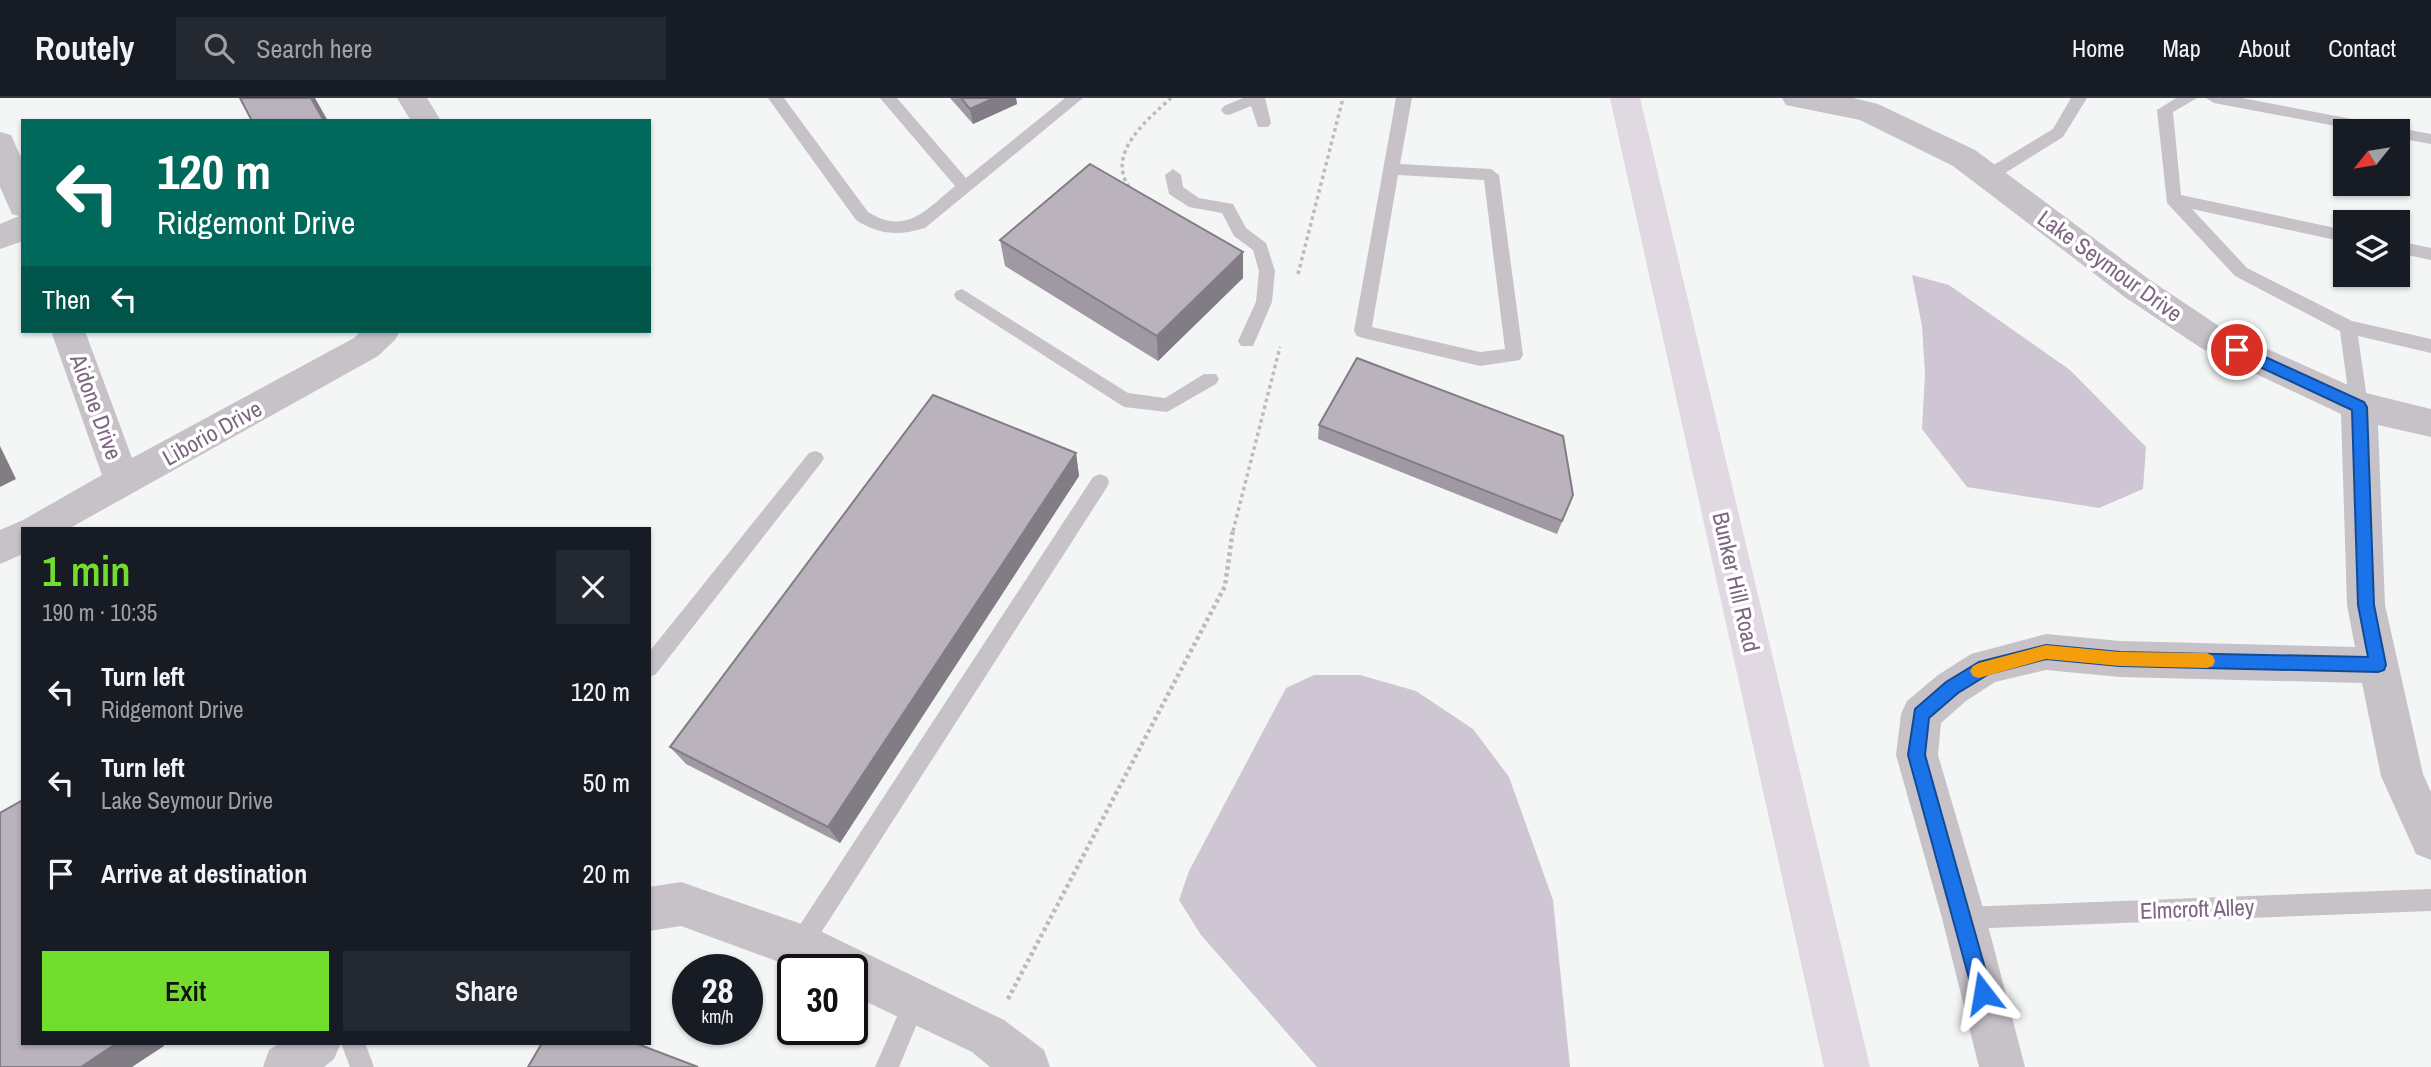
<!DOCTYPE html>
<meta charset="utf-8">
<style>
:root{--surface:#171b24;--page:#242831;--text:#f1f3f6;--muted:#9ea1a6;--line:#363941;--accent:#72dd2c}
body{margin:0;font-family:"Archivo Narrow",sans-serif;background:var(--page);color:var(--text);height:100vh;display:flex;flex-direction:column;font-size:26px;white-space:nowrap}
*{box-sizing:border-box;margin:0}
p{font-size:23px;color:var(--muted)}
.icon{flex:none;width:38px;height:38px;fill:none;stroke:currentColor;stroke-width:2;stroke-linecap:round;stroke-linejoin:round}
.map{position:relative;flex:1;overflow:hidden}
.panel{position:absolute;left:21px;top:429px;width:630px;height:518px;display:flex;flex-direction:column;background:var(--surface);border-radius:0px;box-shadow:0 2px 5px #0004}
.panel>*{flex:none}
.guide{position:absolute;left:21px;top:21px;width:630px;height:214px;border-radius:0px;box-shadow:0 2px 5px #0004;background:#00695c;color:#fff;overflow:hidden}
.needle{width:46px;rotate:240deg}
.tools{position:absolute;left:2333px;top:21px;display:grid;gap:14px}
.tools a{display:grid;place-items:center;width:77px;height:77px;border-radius:0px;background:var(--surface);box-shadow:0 2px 5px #0004;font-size:35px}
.speed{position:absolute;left:672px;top:856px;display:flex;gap:14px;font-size:35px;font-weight:700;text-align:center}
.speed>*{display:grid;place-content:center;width:91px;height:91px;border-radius:50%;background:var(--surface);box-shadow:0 2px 5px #0004;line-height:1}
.speed small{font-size:18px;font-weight:400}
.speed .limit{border:4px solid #111;border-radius:10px;background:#fff;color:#111}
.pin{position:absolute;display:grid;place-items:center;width:60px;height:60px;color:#fff;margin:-30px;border:4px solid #fff;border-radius:50%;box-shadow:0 2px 7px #0007}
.me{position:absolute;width:77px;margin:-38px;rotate:346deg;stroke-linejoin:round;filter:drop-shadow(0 0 5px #0008)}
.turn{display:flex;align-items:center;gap:24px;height:147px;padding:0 21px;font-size:32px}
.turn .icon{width:91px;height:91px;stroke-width:2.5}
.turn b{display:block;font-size:49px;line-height:60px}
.then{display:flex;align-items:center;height:66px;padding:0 21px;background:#0003;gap:14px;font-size:26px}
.round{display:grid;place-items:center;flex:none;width:74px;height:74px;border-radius:0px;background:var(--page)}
.summary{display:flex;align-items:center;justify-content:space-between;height:119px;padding:0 21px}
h1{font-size:42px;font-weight:600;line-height:52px;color:var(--accent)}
.cta{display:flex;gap:14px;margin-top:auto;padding:14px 21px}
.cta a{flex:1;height:80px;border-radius:0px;background:var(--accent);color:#111;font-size:28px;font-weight:600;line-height:80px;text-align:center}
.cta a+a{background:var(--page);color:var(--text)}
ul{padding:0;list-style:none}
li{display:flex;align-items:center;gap:21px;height:91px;padding:0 21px}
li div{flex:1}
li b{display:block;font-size:26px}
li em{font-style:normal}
header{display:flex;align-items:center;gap:42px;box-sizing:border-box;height:98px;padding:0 35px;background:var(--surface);border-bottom:2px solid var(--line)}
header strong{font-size:33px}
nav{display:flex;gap:38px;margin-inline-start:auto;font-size:24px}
.search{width:490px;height:63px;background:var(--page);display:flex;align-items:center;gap:18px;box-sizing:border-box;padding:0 24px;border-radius:0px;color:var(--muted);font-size:26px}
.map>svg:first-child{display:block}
.water{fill:#cec6d2}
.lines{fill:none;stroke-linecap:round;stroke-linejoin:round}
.path-far1{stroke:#bdb9be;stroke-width:3.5;stroke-dasharray:3.5 3.5;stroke-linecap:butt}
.path{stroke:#bdb9be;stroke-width:4.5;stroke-dasharray:3.5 3.5;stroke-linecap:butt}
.lane{fill:#c7c1c8;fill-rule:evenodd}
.street{fill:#c7c1c8;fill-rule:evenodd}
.secondary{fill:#e0d9e1;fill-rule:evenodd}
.wall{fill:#a099a3}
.shaded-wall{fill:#827d84}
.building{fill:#bab2bd;stroke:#827d84;stroke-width:2}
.route{fill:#1a73e8;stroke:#114b97;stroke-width:2}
.slow{fill:#f59e0b}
.labels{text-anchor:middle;stroke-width:7;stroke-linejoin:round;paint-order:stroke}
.street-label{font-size:23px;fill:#7e6683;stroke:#fff}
</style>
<header>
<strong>Routely</strong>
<div class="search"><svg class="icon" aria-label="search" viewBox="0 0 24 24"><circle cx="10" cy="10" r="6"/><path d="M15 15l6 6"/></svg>Search here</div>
<nav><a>Home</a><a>Map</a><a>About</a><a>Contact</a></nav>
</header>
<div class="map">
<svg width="2431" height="969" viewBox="0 0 2431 969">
<rect width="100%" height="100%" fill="#f3f6f4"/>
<!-- water -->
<path class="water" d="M1912,177L1949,187L2070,272L2146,349L2143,391L2099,410L1967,389L1922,331L1925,276L1922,228Z
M1314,577H1360L1416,593L1473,631L1509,679L1553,802L1570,969H1317L1201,837L1179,802L1189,773L1286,590Z"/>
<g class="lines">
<!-- path-far1 -->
<path class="path-far1" d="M1129,89C1106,55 1147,22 1171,0
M1298,176L1343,0
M1233,433L1280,249"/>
<!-- path -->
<path class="path" d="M1008,901L1225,488L1233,431"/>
<!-- lane -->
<path class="lane" d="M768,0H784L868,114C906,138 926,112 955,88L880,0H897L966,80L1065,0H1083L925,130C899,138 879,137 856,122Z
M1243,0H1265L1271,25L1268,29H1258L1251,8L1229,17L1224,16L1221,12L1224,8Z
M1396,0H1412L1400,66L1491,71L1499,77L1523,257L1520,262L1480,268L1363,240L1357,238L1354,233ZM1398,77L1484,82L1505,251L1480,254L1372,229Z
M2071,0H2087L2063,39L1994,82H1982L1980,78L1982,74L2053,31Z
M2176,0H2197L2173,14L2181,97L2345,132V144L2192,111L2247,170L2352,223L2431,241V255L2358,238L2368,308L2365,313H2353L2350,308L2340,233L2235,178L2167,105L2157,12Z
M2206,0H2242L2431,36V46L2398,40V33H2362L2214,5Z
M1173,71L1181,77L1183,89L1199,100L1233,106L1246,130L1266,145L1275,173L1272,204L1253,248H1241L1238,243L1256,204L1259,173L1253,152L1234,138L1222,115L1189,109L1169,96L1165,77Z
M2398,143L2431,150V162L2398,155Z
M962,191L1128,295L1165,300L1204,276H1216L1219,281L1216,286L1167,314L1124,309L956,201L954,197L956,193Z
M815,353L821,355L824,360L821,365L656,576L649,579V554L809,355Z
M1100,376L1107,379L1109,384L1107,389L808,855L800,858L792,855L789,847L792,839L1093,379Z
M2431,791V813L1964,831L1956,828L1953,820L1956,812L1964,809Z
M915,893L923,896L926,904L899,969H875L907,896Z
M341,945H365L374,969H350Z"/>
<!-- street -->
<path class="street" d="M397,0H427L441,23H411Z
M1782,0H1853L1878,6L1975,52L2150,182L2225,232L2366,295L2431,311V339L2378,327L2385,507L2423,676L2431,694V762L2416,756L2381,678L2362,585L2120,579L2046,572L1995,584L1966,603L1941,625L1938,657L1986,820L2025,969H1979L1942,820L1896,657L1901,616L1907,603L1938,577L1971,556L2046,536L2120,543L2355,549L2347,507L2341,316L2201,250L2126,200L1953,68L1860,22L1786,7Z
M0,34L11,37L23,64V143L0,151V126L19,118L12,116L0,89Z
M51,233H85L132,360L354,240L361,233H400L395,242L378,258L70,430H23V456L0,466V432L23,422L102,377Z
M681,784L816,831L1004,922L1044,952L1050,969H990L972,954L852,897V872H801L681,828L649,833V789Z
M280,945H341L334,961L324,969H263L269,952Z"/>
<!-- secondary -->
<path class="secondary" d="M1610,0H1640L1870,969H1824Z"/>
</g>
<!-- wall -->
<path class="wall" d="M950,0H1016L1017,6L973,26Z
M1000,142L1243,154V180L1158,263L1005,168Z
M1319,327L1573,397L1557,436L1318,341Z
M1076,355L1079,378L840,745L686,666L670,649Z"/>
<!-- shaded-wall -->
<path class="shaded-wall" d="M311,0H315L328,23H324Z
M994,0H1016L1017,6L973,26L970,11Z
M1243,154V180L1158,263L1157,238Z
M0,348L16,381L0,389Z
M1076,355L1079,378L840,745L828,729Z
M117,945H163L164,948L132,969H81Z"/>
<!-- building -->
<path class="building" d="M240,0H311L324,23H252Z
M961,0H994L970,11Z
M1090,66L1243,154L1157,238L1000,142Z
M1357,260L1563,338L1573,397L1562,423L1319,327Z
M933,297L1076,355L828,729L670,649Z
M23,702V945H117L81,969H0V715Z
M542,945H635L698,969H528Z"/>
<!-- route -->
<path class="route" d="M2237,246L2364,304L2367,309L2374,507L2386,567L2384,572L2378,574L2120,568L2046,561L1989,576L1958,595L1929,620L1925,657L1992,895L1989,901L1983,904L1976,901L1973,895L1908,657L1915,611L1946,584L1979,564L2046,547L2120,554L2368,559L2358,507L2352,312L2232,256V248Z"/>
<!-- slow -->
<path class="slow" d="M2046,547L2120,554L2207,555L2213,558L2215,563L2213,568L2207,570L2120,568L2046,561L1979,580L1973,578L1970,573L1973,568L1979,565Z"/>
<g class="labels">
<!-- street labels -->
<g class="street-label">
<text transform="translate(2110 168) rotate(36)" y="8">Lake Seymour Drive</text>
<text transform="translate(96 309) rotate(70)" y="8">Aidone Drive</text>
<text transform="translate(212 335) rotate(-29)" y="8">Liborio Drive</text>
<text transform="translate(1736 484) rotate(77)" y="8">Bunker Hill Road</text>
<text transform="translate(2197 811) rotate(-2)" y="8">Elmcroft Alley</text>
</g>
</g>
</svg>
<div class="tools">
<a><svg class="needle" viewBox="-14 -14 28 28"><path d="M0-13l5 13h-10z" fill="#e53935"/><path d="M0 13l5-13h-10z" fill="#9ea1a6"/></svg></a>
<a><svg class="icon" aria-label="layers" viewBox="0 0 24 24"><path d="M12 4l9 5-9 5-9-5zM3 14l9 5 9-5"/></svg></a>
</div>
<div class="speed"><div>28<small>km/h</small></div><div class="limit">30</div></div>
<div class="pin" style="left:2237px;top:252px;background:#d93025"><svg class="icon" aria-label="arrive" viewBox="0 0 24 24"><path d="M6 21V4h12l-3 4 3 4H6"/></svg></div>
<svg class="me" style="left:1983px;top:895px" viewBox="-20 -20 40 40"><path d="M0-17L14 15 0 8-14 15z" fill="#1a73e8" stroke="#fff" stroke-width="4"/></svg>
<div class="guide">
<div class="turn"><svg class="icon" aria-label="left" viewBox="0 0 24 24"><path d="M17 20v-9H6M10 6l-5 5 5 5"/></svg><div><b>120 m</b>Ridgemont Drive</div></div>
<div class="then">Then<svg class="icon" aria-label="left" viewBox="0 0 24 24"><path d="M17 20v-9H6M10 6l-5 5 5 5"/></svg></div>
</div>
<section class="panel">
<div class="summary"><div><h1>1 min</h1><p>190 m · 10:35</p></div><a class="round"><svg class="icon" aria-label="close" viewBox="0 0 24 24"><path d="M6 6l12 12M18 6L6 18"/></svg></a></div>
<ul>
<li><svg class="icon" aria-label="left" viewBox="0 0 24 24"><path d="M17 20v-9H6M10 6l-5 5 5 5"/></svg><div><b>Turn left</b><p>Ridgemont Drive</p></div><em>120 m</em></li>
<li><svg class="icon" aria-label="left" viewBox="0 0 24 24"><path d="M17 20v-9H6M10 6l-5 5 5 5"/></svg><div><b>Turn left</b><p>Lake Seymour Drive</p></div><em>50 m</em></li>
<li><svg class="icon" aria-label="arrive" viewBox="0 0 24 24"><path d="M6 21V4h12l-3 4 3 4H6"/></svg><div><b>Arrive at destination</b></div><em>20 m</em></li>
</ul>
<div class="cta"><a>Exit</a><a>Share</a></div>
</section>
</div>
